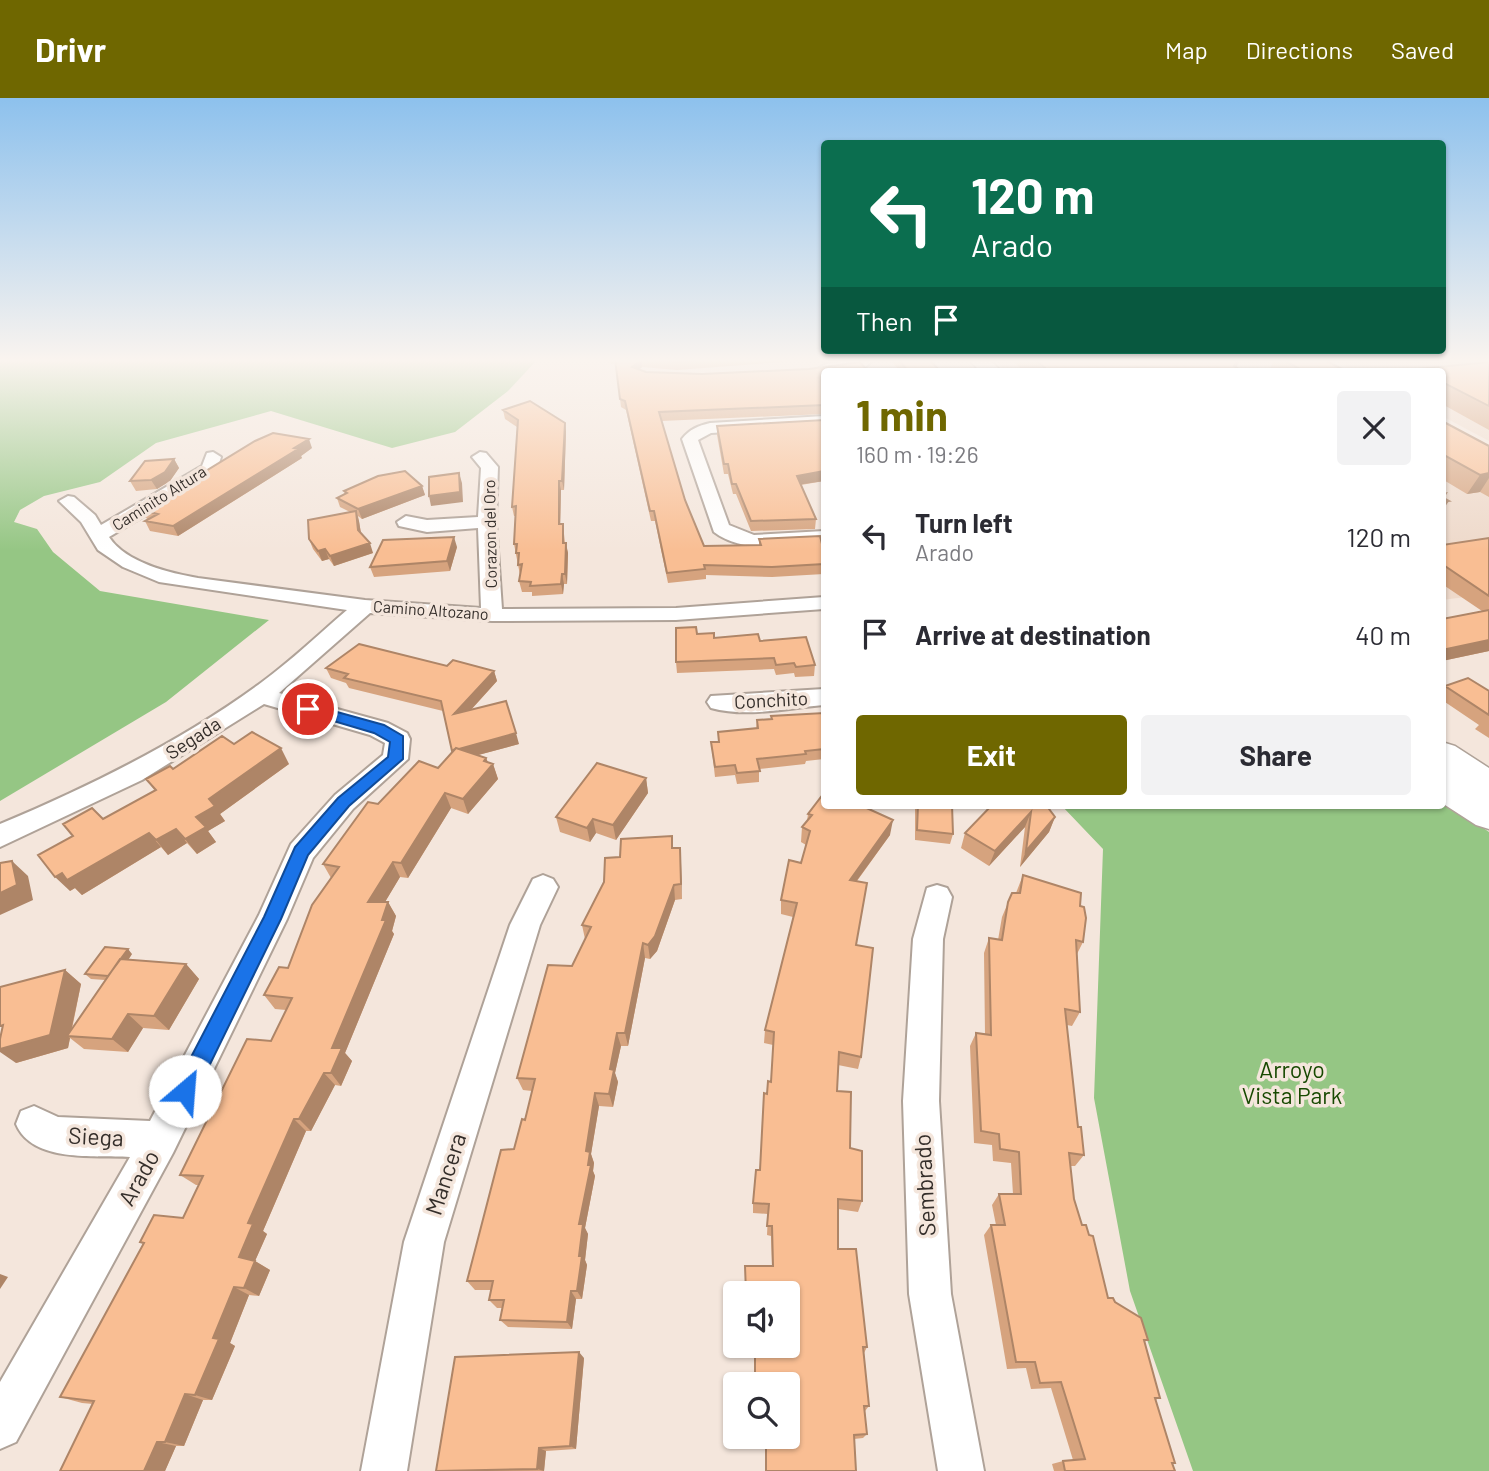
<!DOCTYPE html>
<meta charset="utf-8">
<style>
:root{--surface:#fff;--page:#f2f2f3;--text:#2b2b33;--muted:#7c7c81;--accent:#6f6700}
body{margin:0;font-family:Barlow,sans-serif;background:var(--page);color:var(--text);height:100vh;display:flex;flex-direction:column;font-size:26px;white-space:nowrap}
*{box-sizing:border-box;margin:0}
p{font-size:23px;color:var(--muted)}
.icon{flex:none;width:38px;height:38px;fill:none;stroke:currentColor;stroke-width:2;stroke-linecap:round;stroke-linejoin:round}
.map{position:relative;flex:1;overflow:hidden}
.side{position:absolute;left:821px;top:270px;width:625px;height:441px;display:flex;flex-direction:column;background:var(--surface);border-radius:7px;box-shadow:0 2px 5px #0004}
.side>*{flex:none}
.top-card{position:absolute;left:821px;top:42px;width:625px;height:214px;border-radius:7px;box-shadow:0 2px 5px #0004;background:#0b6e4f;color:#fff;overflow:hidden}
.buttons{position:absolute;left:723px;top:1183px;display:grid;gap:14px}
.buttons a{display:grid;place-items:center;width:77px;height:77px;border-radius:7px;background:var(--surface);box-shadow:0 2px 5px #0004;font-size:35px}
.pin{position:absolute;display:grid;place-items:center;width:60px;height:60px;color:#fff;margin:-30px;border:4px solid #fff;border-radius:50%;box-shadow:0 2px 7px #0007}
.me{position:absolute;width:77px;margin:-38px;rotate:27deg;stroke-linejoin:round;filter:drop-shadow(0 0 5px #0008)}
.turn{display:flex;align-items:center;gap:24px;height:147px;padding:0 35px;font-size:32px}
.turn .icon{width:91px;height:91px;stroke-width:2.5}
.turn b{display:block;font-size:49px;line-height:60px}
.then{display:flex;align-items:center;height:66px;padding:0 35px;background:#0003;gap:14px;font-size:26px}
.round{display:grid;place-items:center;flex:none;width:74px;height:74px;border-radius:7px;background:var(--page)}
.head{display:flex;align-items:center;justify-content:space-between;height:119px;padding:0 35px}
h1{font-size:42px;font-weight:700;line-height:52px;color:var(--accent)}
.primary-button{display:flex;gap:14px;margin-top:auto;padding:14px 35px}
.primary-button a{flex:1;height:80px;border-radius:7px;background:var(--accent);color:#fff;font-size:28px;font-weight:700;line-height:80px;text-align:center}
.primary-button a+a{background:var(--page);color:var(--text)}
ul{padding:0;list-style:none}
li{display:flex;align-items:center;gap:21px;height:98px;padding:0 35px}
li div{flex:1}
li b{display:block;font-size:26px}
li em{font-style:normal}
header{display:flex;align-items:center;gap:42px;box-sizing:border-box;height:98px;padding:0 35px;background:var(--accent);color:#fff}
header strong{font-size:33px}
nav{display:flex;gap:38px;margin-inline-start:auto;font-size:24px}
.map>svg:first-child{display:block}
.built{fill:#eed9ca}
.green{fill:#95c684}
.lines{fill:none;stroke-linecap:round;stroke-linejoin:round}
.street-casing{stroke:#afa298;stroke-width:4}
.secondary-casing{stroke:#afa298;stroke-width:3}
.street{fill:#fff;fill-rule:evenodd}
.secondary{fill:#fff;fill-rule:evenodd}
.wall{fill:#d6a37e}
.shaded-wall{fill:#ae8567}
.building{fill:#f9be93;stroke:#ae8567;stroke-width:2}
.route{fill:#1a73e8;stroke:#114b97;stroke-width:2}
.labels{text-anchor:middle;stroke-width:7;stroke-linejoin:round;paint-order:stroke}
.far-street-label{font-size:16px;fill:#342e2a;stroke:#f4e6dc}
.street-label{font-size:19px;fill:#342e2a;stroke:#f4e6dc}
.near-park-label{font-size:23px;fill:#174900;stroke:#f4e6dc}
.near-street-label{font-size:23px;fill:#342e2a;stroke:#f4e6dc}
</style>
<header>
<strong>Drivr</strong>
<nav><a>Map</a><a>Directions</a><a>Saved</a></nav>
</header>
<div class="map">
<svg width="1489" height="1373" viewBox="0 0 1489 1373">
<rect width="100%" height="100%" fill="#f4e6dc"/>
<!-- built -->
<path class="built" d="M993,261H1297L1320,273H1007Z
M1332,261H1489V343L1442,318V273H1355Z
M1442,339L1489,364V496L1442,502Z"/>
<!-- green -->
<path class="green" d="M0,261H538L508,293L455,334L392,350L271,313L156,345L100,384L44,398L20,412L14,424L37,431L53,454L100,493L269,522L166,604L0,703Z
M1442,701L1489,734V1373H1193L1130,1193L1094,1000L1103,751L1061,707H1442Z"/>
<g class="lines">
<defs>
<path id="street" d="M859,261H875L865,269L824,274L819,270L826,266Z
M824,318V328L711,335L698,342L729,427L754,437L824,433V445C790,447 744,457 714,434L682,341C690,331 698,328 710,325Z
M213,354L221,359L216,375L109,439C126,465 170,475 198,480L365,502L481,510L478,430L427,434L399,428L397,424L406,418L427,422L478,419L481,370L472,359L480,354L486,355L498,369L496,424L502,511L676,510L824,499V511L676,522L492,523L370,515L279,595L388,625L407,635L410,641L408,661L353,711L313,760L287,821L173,1055L16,1344L0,1351V1284L130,1059C94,1057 32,1065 16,1026L21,1013L34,1008L58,1019L150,1023L259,817L291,746L335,697L383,657L385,645L370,637L264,606L142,682L0,749V726C91,688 182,643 262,584C292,562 319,536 347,512L159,484L123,469L98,452L81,424L59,403L68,398L74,399L95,417L101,427L202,368L207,355Z
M824,591V607C787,610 747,620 711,610L707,604L711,598Z
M543,777L553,781L558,789L540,827L444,1144L407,1373H361L404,1144L510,827L533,781Z
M937,787L947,790L952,799L943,841L939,1003L951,1196L984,1373H938L909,1196L903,1003L913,841L927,790Z"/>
<path id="secondary" d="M968,261H989L1001,273H980Z
M1442,644L1455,648L1489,670V731L1476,727L1442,705Z"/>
</defs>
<!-- street casing -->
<use href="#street" class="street-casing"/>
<!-- secondary casing -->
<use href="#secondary" class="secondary-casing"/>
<!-- street -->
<use href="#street" class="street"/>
<!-- secondary -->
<use href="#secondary" class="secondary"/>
</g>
<!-- wall -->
<path class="wall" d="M610,261H823L677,272L642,269L640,271L646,274L702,276L824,273V316L661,323L685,402L704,448L759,447V441L824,446V476L772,479L706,477V481L668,485L655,423H651L626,312L621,309L616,265L611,266Z
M889,261H929L940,273H900Z
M1010,261H1241L1236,269L1243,273H1024Z
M1274,261H1323L1346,273H1269Z
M1489,264V332L1442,306V273H1417L1418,271Z
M503,312L565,325L566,334L564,392H561L560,426L564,436L565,445L568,455L567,486H564L563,496L532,498V494H522L519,483L520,477L514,446L515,418H514L512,409L517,329L505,321Z
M1442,323L1489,348V399L1480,394L1467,396L1442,381Z
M717,328L824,383L801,387L816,421L815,431L751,433L736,396H733L728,376H724L717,337Z
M312,350L301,358L302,360L178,438L150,433L145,423L147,421L142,412Z
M174,361L179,370L170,383L157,391L136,393L130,383Z
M422,388L425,397L362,421L358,418L361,435L373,455L334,468L329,461L322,463L313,451L309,441L350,414L340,409L337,400L345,396L344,393Z
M1489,440V553L1442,563V521L1482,513L1442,486V447Z
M457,449L450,473L374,479L370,469Z
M697,536L714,540L760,543L815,567L814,578L795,579L794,575L776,577L774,571L677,575L676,564Z
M447,568L494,573L497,583L471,612L519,646L478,657L486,660L488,664L493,666L498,681L468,716L451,710L408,780L400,779L385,804H388L396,818L392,833L394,836L345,955L352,963L341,988L335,987L311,1033H306L263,1133L267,1136L255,1163L270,1172L259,1198L249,1197L230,1245L235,1248L212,1302H203L184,1348H176L165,1373L93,1306L82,1305L60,1299L143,1146L140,1144L183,1120L199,1087H196L180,1077L271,943L286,912L275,911L264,897L288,870L331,780L323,766L378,706L438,670L453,654L443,613L349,590L346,585L331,580L326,570Z
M1445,588L1489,593V640L1475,631L1479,627L1442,602V593Z
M824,615V661L806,663L805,666L759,671V684L737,686L735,677L715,679L711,644H718V634L756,631L757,622L771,621V618Z
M234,646L289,666L220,716L225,723L208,733L216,744L197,756L187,745L168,757L161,749L82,797L75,790L70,793L103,721L155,693L146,681Z
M646,680L648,695L616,742L596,735L590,744L560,734L556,719Z
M915,707H952L953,736L950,746L915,742Z
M992,707L1055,719L1049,734L1020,769L1025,729L989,768L961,750L965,735Z
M808,716L890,737L857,783L856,847L861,959L858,971L838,967L837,993L862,1103L858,1114L838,1111V1151L867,1249L864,1255L869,1308L865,1313L867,1336L863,1340L854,1341L856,1373H766L765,1349L758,1350V1339H788L754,1259H747V1248L772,1168L771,1138L767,1137L768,1116L753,1115V1105L760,1072L767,996L771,984L773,947L764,945L765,932L793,819L781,816V802L801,765L806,747L801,744L802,729L807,723Z
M672,738L673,750H680L682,801L675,802L657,853L650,861L645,860L628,948H621L615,975L618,984L613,1009L599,1008L591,1056L594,1065L593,1073L595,1078L585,1130L588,1136L585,1162L587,1167L582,1201H576L572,1231L508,1229L500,1222L503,1210H497L489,1202L491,1192H475L467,1183L525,1022L532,993L523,992L517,980L585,841L582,827L620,759Z
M1023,777L1080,808L1083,844L1077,856L1080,914L1072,928L1067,927L1078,1029L1084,1057L1075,1068H1070L1074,1101L1082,1127L1089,1137L1108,1200L1115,1204L1148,1242L1144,1244L1160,1300L1155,1302L1175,1373H1054L1052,1366L1063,1363L1073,1362L1051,1290L1031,1291L1026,1270L1007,1271L984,1137L991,1127H996L992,1107L999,1096H1013L1011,1065L993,1063L992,1047L974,1045L970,948L976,935L985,936L984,855L989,840L998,842L1002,819L1012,795H1016Z
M132,856L128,862L186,866L199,881L169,932L143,930L128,954L84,951L70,940L68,950L16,965L65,872L81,886L72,931L105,882L91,881L85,876Z
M584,1260L576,1351L546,1353L544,1373H436Z"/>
<!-- shaded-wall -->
<path class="shaded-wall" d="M642,261V269L633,277L632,269Z
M1238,261H1241L1234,273H1232Z
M565,325L566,334L564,392L562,383Z
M309,341L312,350L301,358L302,360L178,438L173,428Z
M174,361L179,370L170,383L157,391L151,382Z
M824,373V383L797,387V378Z
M459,375L462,385L463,404L431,408L429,398Z
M1489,375V380L1480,394L1467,396L1480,377Z
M559,383L561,392L560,436L559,426Z
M422,388L425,397L362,421L358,411Z
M1448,394L1442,403V395Z
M1449,403L1442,413V404Z
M356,413L359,423L362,442L358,432Z
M454,439L457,449L450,473L447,463Z
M370,445L373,455L334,468L330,458Z
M566,445L568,455L567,486L565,476Z
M325,451L329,461L322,463L318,453Z
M562,476L564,486L563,496L561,486Z
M1489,542V553L1442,563V552Z
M494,573L497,583L457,627L454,616Z
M516,635L519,646L456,663L452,653Z
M281,650L289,666L220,716L225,723L208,733L216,744L197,756L185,741L196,719L209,701Z
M486,660L490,670L493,666L498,681L468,716L463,701L484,663Z
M646,680L648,695L616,742L613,727Z
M445,695L451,710L408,780L401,765Z
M1031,714L1025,729L989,768L995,753Z
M1055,719L1049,734L1020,769L1026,753Z
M593,721L596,735L590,744L587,730Z
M893,722L890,737L847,796L850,782Z
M176,731L187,745L168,757L156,742Z
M149,735L161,749L82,797L75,790L70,793L55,779Z
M680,750L681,765L682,801L681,786Z
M12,763L28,778L33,802L0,817V795Z
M393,764L400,779L376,819L368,804Z
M674,787L675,802L657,853L650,861L648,847Z
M388,804L396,818L392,833L394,836L345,955L352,963L341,988L331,975L332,950L382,822Z
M643,845L645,860L628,948L625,935Z
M128,851L132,856L114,883L109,878Z
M186,866L199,881L169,932L154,918Z
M65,872L81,886L70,938H67L70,940L68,950L16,965L0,954V951Z
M128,916L143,930L128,954L112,941Z
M617,935L621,948L615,975L618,984L613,1009L609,996L610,971Z
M324,975L335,987L311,1033L299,1021Z
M595,995L599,1008L591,1056L594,1065L593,1073L595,1078L585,1130L588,1136L585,1162L587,1167L582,1201L577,1193L579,1126L588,1067L586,1053Z
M294,1021L306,1033L263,1133L267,1136L255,1163L270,1172L259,1198L244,1190L239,1159L248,1125Z
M0,1176L8,1179L0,1191Z
M234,1189L249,1197L230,1245L235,1248L212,1302L195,1297L213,1240Z
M571,1193L576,1201L572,1231L567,1224Z
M579,1254L584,1260L576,1351L570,1348Z
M185,1296L203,1302L184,1348L165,1344Z
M157,1344L176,1348L165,1373H144Z
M539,1350L546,1353L544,1373L537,1371Z"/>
<!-- building -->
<path class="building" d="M615,261H716L677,264L642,261L632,269L646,274L702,276L809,271L860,264L868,273H824V307L659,314L685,402L704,448L761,447L759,441L820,438L822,446H824V466L772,469L704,467L705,471L667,475L654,413H650L625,303L620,301Z
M898,261H929L940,273H908Z
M1034,261H1238L1234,268L1243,273H1049Z
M1281,261H1323L1346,273H1304Z
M1489,264V308L1442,284V273H1421L1418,271Z
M530,303L565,325L562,383H559V426H563V445H566L565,476H562L561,486L530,488L531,484L519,483L522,466L518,467L519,455H516L517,446H514L516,408L512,409L518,322L503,312Z
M824,322V373L797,378L816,421L751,423L736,386H732L728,366H724L717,328Z
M1442,323L1489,348V375L1480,377L1442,356Z
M273,335L309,341L294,350L298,351L173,428L145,423L158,416L142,412L255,343Z
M174,361L165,374L151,382L130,383L145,363Z
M405,373L422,388L358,411L337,400L347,395L344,393L378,378Z
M459,375L460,394L429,398V379Z
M1442,399L1449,403L1442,404Z
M356,413L358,432L370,445L330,458L325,451L318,453L309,441L308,422Z
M454,439L447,463L370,469L383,442Z
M1489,440V498L1442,466V447Z
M1489,512V542L1442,552V521Z
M696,529L697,536L714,535V540L758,536L760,543L806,539L815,567L796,569L794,565L776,567L774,560L676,564V530Z
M359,546L447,568L453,562L494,573L454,616L506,603L516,635L459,651L456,650L452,653L441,603L344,580L348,576L326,570Z
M1468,580L1489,593V617L1445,588Z
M824,615V651L805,653L806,656L757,661L760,673L737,675L735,667L715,669L711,644H719L718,634L758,630L757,622L772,621L771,618Z
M252,634L281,650L209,701L215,708L196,719L206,729L185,741L176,731L156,742L149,735L67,782L62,775L55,779L38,757L73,738L63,726L92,710L103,721L156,692L146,681L170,668L173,671L222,638L234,646Z
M456,650L486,660L484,663L493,666L463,701L445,695L401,765L393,764L368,804H388L382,822H386L332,950H342L331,975H324L299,1021H294L248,1125L253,1126L239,1159L255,1163L244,1190L234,1189L213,1240L219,1241L195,1297L185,1296L165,1344H157L144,1373H60L94,1303L60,1299L144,1145L140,1144L154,1117L183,1120L203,1078L180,1077L247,941L271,943L292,900L264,897L279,869L288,870L312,807L339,769L323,766L368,704L378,706L419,663L438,670Z
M597,665L646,680L613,727L593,721L587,730L556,719Z
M824,695V707H860L893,722L850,782L867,785L856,847L873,850L861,959L839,954L837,993L851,994L850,1050L862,1053V1103L838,1101V1151H856L867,1249H863L869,1308H864L867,1336L854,1337L856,1373H766V1345L759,1346V1339H788V1286H755V1252H747V1248H788V1195H746L745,1168H773L772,1128H767L769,1106L753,1105L756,1072H760L764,995L767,996L768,983L771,984L774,934L765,932L797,805L781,802L789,762L801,765L810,733L802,729L812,717L808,716Z
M918,707H952L953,736L917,732Z
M992,707H1046L1055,719L1026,753L1031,714L995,753L965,735Z
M672,738V750H680L681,786L674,787L655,838L648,847L643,845L625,935H617L610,971L614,972L609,996L595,995L586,1053L590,1054L588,1067H591L579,1126H583L579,1158H582L577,1193H571L567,1224L500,1222L504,1202H489L493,1183H467L501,1052L514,1051L522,1021L525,1022L535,981L517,980L548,867L572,868L591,829L582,827L604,784L605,760L620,759L621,741Z
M12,763L17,787L0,795V765Z
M1023,777L1081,795L1080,808L1084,809L1086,820L1083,844L1076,842L1080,914L1065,911L1078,1029H1081L1084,1057L1069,1055L1074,1101L1082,1127H1086L1089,1137L1093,1138L1108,1200H1113L1115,1204L1141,1220L1148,1242H1144L1160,1300H1155L1175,1365H1172L1175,1373H1065L1063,1363L1085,1361L1061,1284L1040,1285L1035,1264H1016L991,1127H1005L999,1096H1021L1019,1054L1000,1051L999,1036L981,1033L976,935L991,937L989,840L1002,842L1008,804L1012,795H1020Z
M105,849L128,851L108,878L85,876Z
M120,861L186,866L154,918L128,916L112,941L67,938Z
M65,872L50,937L0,951V941L3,927L0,928V889Z
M579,1254L570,1348L539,1350L537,1371L436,1373L455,1259Z"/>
<!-- sky -->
<linearGradient id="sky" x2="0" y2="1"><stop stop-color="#8dc1ed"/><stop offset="0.58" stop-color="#faf4ef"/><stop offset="1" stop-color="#faf4ef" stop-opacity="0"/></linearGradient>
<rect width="1489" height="453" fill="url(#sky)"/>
<!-- route -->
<path class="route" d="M308,606L384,627L403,638V661L349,708L308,757L281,821L193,1001L185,1004L177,1001L174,993L177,986L264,819L295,749L338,700L388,659L390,644L374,635L303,614L301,611Z"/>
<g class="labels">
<!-- far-street labels -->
<g class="far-street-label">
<text transform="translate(159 400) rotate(-32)" y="6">Caminito Altura</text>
<text transform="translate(490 436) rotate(-91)" y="6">Corazon del Oro</text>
<text transform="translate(431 512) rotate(4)" y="6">Camino Altozano</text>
</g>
<!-- street labels -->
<g class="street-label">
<text transform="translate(771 602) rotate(-3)" y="7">Conchito</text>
<text transform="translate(193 640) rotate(-33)" y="7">Segada</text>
</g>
<!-- near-park labels -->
<g class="near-park-label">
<text x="1292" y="980">Arroyo<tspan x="1292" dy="26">Vista Park</tspan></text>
</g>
<!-- near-street labels -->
<g class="near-street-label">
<text transform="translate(96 1039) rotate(3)" y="8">Siega</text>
<text transform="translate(446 1076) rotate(-72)" y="8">Mancera</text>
<text transform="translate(139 1080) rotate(-61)" y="8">Arado</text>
<text transform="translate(925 1087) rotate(-93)" y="8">Sembrado</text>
</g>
</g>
</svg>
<div class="buttons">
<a><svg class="icon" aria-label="sound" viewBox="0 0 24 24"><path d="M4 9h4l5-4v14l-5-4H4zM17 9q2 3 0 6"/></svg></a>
<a><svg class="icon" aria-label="search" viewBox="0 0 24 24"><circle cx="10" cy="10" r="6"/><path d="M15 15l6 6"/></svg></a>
</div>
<div class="pin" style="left:308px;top:611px;background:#d93025"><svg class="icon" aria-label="arrive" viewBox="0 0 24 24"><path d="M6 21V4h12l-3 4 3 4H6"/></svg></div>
<svg class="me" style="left:185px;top:993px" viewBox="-20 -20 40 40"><circle r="19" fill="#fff"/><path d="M0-13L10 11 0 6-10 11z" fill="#1a73e8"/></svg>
<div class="top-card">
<div class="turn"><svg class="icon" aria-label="left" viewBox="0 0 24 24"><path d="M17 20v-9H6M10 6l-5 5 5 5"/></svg><div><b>120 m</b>Arado</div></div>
<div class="then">Then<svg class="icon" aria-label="arrive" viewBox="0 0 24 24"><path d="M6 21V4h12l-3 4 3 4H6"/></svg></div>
</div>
<section class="side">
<div class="head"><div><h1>1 min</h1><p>160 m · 19:26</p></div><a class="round"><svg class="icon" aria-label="close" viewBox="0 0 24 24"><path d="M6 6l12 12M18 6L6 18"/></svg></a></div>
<ul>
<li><svg class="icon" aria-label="left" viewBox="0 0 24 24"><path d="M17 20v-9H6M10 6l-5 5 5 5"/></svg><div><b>Turn left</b><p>Arado</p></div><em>120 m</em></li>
<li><svg class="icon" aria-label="arrive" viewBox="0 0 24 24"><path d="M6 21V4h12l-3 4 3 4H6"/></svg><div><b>Arrive at destination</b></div><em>40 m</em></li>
</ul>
<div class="primary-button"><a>Exit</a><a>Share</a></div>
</section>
</div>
